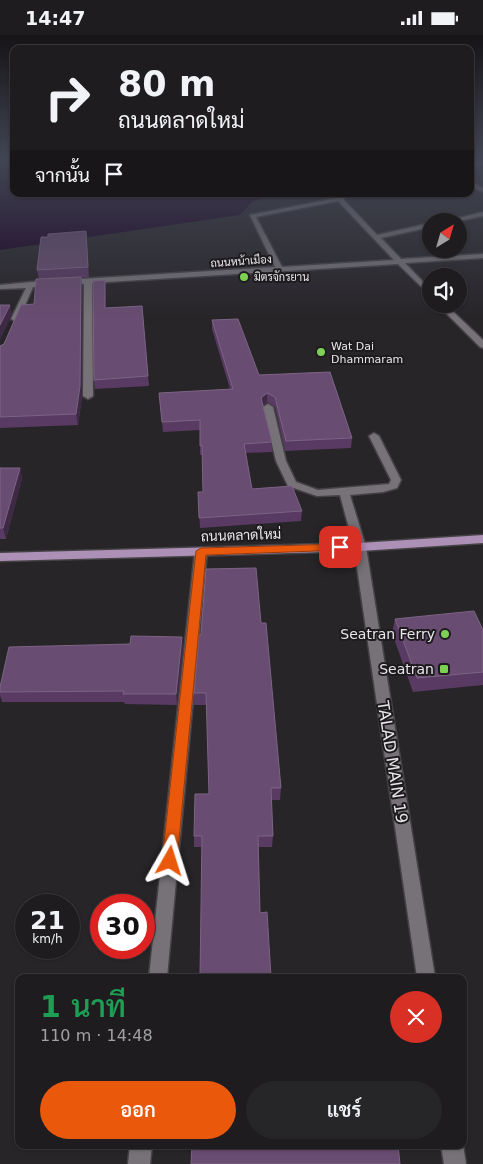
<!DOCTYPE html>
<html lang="th">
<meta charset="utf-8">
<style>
:root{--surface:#1e1c1f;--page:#262528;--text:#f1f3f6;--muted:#a1a1a4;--line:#3c3a3d;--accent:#ea580c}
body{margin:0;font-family:"DejaVu Sans",Sarabun,sans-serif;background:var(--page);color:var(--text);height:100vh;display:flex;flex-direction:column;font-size:19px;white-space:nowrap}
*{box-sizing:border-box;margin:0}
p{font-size:16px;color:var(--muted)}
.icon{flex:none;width:28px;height:28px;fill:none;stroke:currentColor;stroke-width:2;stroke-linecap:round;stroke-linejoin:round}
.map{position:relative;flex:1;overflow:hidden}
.panel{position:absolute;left:15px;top:939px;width:452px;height:175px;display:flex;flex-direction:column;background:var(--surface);border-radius:10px;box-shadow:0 1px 4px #0004,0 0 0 1px var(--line)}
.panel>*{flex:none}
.hud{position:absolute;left:10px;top:10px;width:464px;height:152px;border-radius:10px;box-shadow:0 1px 4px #0004,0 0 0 1px var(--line);background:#1e1c1f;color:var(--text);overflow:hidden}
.needle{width:32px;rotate:37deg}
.controls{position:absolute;left:422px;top:178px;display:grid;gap:10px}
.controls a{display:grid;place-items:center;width:45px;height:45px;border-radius:50%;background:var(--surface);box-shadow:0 1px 4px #0004,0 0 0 1px var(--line);font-size:25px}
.speed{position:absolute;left:15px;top:859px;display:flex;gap:10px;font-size:25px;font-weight:700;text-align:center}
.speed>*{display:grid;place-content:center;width:65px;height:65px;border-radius:50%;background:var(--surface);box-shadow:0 1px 4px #0004,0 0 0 1px var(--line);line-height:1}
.speed small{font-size:12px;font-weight:400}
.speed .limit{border:8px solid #d22;background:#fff;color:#111}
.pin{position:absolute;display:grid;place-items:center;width:42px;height:42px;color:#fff;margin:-21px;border-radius:10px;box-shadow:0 2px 8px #0006}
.me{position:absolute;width:55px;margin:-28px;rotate:6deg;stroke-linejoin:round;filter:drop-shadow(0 0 4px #0008)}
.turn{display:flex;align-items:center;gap:18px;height:105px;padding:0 25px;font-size:22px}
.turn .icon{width:65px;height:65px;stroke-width:2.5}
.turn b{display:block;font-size:35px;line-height:42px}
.then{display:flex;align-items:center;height:48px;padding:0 25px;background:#0003;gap:10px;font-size:19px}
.round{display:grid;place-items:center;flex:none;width:52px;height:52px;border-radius:26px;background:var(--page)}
.head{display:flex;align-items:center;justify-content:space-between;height:85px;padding:0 25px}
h1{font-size:30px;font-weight:600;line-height:38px;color:#1e9e55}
.primary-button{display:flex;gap:10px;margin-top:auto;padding:10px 25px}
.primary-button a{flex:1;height:58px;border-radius:30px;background:var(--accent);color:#fff;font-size:20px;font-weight:600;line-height:58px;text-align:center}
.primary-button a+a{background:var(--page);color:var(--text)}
.status{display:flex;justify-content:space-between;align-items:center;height:35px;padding:0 25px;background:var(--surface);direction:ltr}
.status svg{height:14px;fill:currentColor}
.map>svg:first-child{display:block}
.water{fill:#190022}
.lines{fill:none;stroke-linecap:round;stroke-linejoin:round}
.minor-casing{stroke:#454246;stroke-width:3}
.major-casing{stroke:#454246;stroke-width:3}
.minor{fill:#767277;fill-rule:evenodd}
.major{fill:#ad90b6;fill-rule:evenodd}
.wall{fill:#593a63}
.shaded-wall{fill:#3f2a46}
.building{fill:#684c71;stroke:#7c6484}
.route{fill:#ea580c;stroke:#983908}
.poi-dot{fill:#7cd155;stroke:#1e1b1f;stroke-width:2}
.labels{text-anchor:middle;stroke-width:4;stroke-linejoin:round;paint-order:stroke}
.far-street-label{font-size:11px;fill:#e8e6e9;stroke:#1e1b1f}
.far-poi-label{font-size:11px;fill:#e8e6e9;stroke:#1e1b1f;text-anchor:start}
.street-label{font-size:14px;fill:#e8e6e9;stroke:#1e1b1f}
.poi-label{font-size:14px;fill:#e8e6e9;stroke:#1e1b1f;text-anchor:end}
.near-street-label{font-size:16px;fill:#e8e6e9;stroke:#1e1b1f}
</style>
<div class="status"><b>14:47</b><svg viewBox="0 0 49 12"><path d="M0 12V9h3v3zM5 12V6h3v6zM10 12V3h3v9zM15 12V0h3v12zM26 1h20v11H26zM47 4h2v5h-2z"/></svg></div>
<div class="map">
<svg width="483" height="1129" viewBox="0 0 483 1129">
<rect width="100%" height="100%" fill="#282529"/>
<!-- water -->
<path class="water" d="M0,124H14V159H288L253,166L240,180L0,215Z"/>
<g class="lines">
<defs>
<path id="minor" d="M483,125V129L470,132V128Z
M470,147L483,153V157L470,151Z
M342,159H349L343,164L377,200L431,188V192L381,203L401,224L483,219V223L405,228L431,255V261L398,229L92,248L93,361L88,364L83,361L84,249L33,252L19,284L15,286L11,284L26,253L0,254V250L31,247L275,232L250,180L337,163ZM338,166L394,225L282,232L256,182Z
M483,177V181L458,186H447Z
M437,269H445L483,305V313L480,312Z
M268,369L273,372L286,426L296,447L318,455L389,449L391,445L369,401L374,398L379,401L401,445L397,453L383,457L350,460L366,512L435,942H417L354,512L340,460L317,461L288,451L276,426L263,372Z
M201,512L207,516L167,942H149L195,516Z
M130,1110H152L150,1129H128Z
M441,1110H463L466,1129H444Z"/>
<path id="major" d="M483,500V508L360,516L0,526V518L360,508Z"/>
</defs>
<!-- minor casing -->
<use href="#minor" class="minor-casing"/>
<!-- major casing -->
<use href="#major" class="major-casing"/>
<!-- minor -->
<use href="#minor" class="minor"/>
<!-- major -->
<use href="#major" class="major"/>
</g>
<!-- wall -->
<path class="wall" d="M86,196L89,242L81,243L82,251V362L78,390L0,393V311L4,309L34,269L39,244L37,235L48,202Z
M106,254V273L142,271L149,351L95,354L94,345Z
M212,285L259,340L352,403L351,413L285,416L275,372L267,367L263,371L272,407V417L246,418L252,454L302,476L301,486L200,493L198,457H203L202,420H200V395L163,397L159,358L230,354L212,294Z
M0,433H20L22,444L6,504H0Z
M395,584L483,595V650L413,657L392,598Z
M261,588L281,753L280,765H271L273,801L272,812H258L260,878L271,942L202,812H194V801L209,759L207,670H194V658L201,600Z
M183,612L177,670L125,669L124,667H2L0,660V652Z"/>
<!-- shaded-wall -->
<path class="shaded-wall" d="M86,196L87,206L89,242L88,232Z
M81,242L82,251V362L78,390L76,379Z
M105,245L106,254V282L105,273Z
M10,270L12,280L0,305V290Z
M267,358V367L261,372V363Z
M20,433L22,444L6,504L3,493Z
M182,602L183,612L177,670L176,659Z"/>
<!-- building -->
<path class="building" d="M86,196L88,232L37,235L41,202H48V199Z
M81,242L80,351L76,379L0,382V311L4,309L21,270L34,269L36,244Z
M105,245V273L142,271L148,341L94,345L93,246Z
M0,270H10L0,290Z
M238,284L259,340L330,337L352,403L286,406L275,362L267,358L261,363L272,407L244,409L252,454L292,451L302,476L199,483L198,457H203L202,410L200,411V385L162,387L159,358L233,354L212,285Z
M0,433H20L3,493H0Z
M256,533L261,588H266L281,753H271L273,801H258L260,878L267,877L271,942H200L202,801H194L195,759H209L206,658H194L199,600H201L206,534Z
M474,576L483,595V637L417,643L395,584Z
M131,601L182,602L176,659H123L124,656L0,657V652L9,612L130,609Z
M192,1110H398L400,1129H191Z"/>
<!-- sky -->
<linearGradient id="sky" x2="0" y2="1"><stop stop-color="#161417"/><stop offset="0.44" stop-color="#424654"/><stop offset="1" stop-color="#424654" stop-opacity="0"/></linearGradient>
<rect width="483" height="282" fill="url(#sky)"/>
<!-- route -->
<path class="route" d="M340,509L344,510L345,512L344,515L206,520L177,826L175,831L170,833L164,831L162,826L196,516L201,513Z"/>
<!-- markers -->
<g class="poi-dot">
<circle cx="244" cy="242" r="5"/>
<circle cx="321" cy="317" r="5"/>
<circle cx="445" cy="599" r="5"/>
<rect x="439" y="629" width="10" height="10" rx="2.5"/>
</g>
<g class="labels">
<!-- far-street labels -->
<g class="far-street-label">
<text transform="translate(241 226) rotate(-4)" y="4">ถนนหน้าเมือง</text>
</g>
<!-- far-poi labels -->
<g class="far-poi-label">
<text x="254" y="246">มิตรจักรยาน</text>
<text x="331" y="315">Wat Dai<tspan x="331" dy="13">Dhammaram</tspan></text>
</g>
<!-- street labels -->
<g class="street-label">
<text transform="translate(241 500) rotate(-2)" y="5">ถนนตลาดใหม่</text>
</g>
<!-- poi labels -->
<g class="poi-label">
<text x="435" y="604">Seatran Ferry</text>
<text x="434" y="639">Seatran</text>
</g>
<!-- near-street labels -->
<g class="near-street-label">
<text transform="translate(393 727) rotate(81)" y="6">TALAD MAIN 19</text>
</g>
</g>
</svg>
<div class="controls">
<a><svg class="needle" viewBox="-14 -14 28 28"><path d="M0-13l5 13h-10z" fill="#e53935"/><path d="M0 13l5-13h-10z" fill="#a1a1a4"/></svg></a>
<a><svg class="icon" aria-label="sound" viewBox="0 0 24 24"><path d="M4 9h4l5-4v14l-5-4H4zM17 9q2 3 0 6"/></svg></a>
</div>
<div class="speed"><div>21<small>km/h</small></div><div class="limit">30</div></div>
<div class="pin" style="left:340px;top:512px;background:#d93025"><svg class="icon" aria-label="arrive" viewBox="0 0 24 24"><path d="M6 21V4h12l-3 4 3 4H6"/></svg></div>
<svg class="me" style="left:170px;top:826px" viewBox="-20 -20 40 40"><path d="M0-17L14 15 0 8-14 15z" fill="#ea580c" stroke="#fff" stroke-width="4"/></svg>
<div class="hud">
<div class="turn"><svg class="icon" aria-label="right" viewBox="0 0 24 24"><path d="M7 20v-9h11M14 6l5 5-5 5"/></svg><div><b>80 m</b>ถนนตลาดใหม่</div></div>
<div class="then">จากนั้น<svg class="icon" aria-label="arrive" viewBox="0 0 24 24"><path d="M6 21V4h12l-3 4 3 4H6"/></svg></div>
</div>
<section class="panel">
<div class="head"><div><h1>1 นาที</h1><p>110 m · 14:48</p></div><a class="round" style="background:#d93025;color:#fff"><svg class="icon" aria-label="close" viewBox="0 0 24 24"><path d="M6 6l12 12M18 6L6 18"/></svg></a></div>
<div class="primary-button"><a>ออก</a><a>แชร์</a></div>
</section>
</div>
